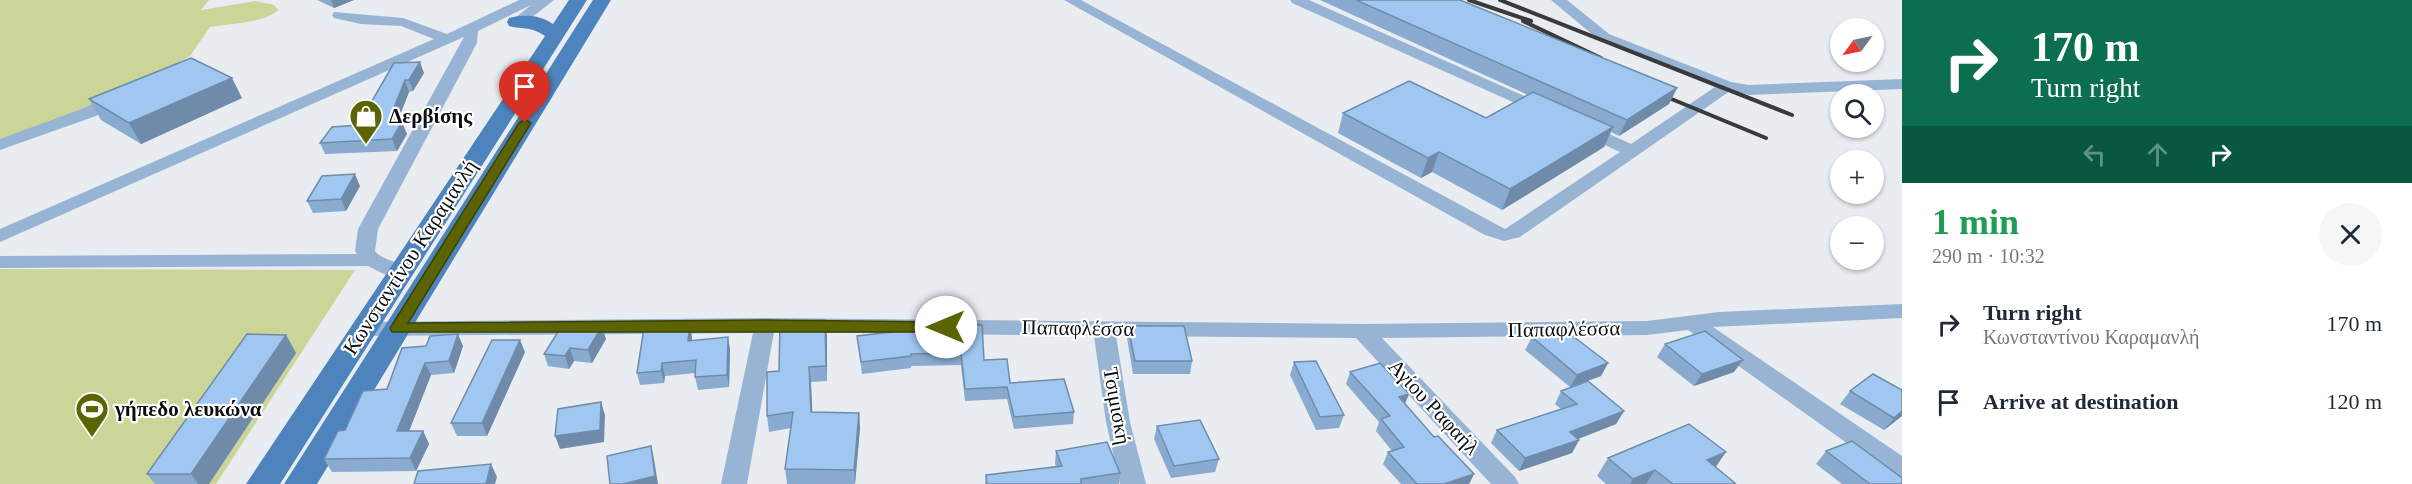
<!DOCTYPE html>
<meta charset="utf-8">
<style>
:root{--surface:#fff;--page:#f6f6f7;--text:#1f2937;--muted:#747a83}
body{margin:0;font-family:Georgia,serif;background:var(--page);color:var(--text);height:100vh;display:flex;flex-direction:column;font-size:22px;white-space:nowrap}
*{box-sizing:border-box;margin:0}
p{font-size:20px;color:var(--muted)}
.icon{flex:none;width:33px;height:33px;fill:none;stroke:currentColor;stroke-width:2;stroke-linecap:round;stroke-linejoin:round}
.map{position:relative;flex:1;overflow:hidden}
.details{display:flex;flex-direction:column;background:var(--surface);width:510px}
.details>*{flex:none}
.top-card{background:#0b6e4f;color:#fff;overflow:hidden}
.needle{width:39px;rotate:237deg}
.buttons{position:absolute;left:1830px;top:18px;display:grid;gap:12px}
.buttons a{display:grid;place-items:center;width:54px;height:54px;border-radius:50%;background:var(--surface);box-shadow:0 2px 4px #0004;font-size:30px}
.pin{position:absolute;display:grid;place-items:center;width:51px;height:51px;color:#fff;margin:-62px -26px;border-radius:50% 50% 50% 0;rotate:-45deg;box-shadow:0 0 6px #0007}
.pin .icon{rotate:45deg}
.me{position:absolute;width:66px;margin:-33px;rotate:270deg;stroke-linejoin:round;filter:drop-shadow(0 0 4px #0008)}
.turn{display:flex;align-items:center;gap:21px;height:126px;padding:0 30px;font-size:27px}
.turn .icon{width:78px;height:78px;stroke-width:2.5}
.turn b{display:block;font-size:42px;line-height:51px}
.lanes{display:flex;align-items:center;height:57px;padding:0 30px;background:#0003;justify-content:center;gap:30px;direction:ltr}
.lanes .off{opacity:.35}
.round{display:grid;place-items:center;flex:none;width:63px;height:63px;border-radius:32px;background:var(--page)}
.overview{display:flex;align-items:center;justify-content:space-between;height:102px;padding:0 30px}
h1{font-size:36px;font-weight:700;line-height:45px;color:#1e9e55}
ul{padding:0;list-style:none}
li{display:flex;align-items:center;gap:18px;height:78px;padding:0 30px}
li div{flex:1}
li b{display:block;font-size:22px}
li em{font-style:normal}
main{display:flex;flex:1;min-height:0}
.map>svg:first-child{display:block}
.green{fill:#ccd598}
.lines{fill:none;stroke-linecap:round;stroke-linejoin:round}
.minor{fill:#98b4d4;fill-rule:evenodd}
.major{fill:#4e84bd;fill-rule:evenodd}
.rail{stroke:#383a3c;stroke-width:4}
.wall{fill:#8aabd0}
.shaded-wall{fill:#708ba9}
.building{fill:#a0c7f2;stroke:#708ba9;stroke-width:1.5}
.route{fill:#5c6402;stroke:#3c4101;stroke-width:1.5}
.labels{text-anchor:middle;stroke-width:4.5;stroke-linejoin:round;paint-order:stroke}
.poi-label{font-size:21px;font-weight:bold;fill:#0b0c0e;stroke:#fff;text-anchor:start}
.street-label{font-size:21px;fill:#0b0c0e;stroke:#fff}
</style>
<main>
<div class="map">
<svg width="1902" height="484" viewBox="0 0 1902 484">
<rect width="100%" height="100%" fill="#e9ecf0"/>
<!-- green -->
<path class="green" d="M0,0H209L201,10L256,1L274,5L278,10C266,23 227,24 210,27L190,56L138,87L0,143Z
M0,269L355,270L216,484H0Z"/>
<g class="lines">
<!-- minor -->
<path class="minor" d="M519,0H554L527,21L522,22L515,18L531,5L478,31L477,43L378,229L375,251C383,262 402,260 409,272L406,277C393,280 380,272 368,266L0,268V256L357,254L355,251L358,229L464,37L0,242V229L434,39L401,26L361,24L334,18L332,15L334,12L403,18L447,34Z
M1064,0H1081L1505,229L1620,152L1578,133L1576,129L1578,125H1590L1631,144L1715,87L1599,40L1551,0H1567L1609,34L1731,82L1749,85L1902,79V89L1749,95L1730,91L1520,237L1504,241L1485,235Z
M1290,0H1309L1549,107L1551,110L1549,113H1537L1292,3Z
M117,92L123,94L125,97L123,100L96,116L0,150V139L84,108Z
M1902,304V318L1713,327L1902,456V479L1893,476L1688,330L1647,335L1382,338L1515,477L1519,484H1491L1356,338L1116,336L1130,422L1146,484H1120L1106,422L1094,336L774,332L747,484H721L753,333L362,336L354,334L351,329L354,324L362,322L765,318L1362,324L1647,321L1719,312Z"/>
<!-- major -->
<path class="major" d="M569,0H587L280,484H246L545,36C530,26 525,30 509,26L507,22L509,18C525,14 540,15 553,24Z
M593,0H611L317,484H284Z"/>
<!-- rail -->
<path class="rail" d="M1469,0L1531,21
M1500,0L1792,115
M1523,21L1601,58
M1657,93L1766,138"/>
</g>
<!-- wall -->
<path class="wall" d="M317,0H354L334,8Z
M1320,0H1460L1677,88L1669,104L1619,136L1611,132L1604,147L1502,210L1432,172L1421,178L1338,133L1343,113L1486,118L1528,95Z
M394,63L424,73L413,91L409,92L397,123L407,134L397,151L325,154L320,143L361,125Z
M242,98L141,144L101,120L89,99Z
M360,186L346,211L313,213L307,201Z
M1128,326L1192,361L1190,374H1133L1127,338Z
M927,328L984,360L1010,383L1074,412L1073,424L1014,429L1007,399L965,401L961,365L911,366V368L862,374L857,336Z
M286,335L296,353L209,484H155L147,474Z
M827,335V381L811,382L812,413H859L860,428L855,484H787L785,469L791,428L769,432L767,416Z
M692,337V341L728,337L730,350L729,387L698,390L695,377V373L665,376L664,383L640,385L637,373Z
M1532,337L1608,363L1601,376L1570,387L1525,350Z
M606,339L592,363L574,361L569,369L548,366L544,354Z
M1665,344L1734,372L1694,386L1657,357Z
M426,346H463L454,373L431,375L409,431H423L429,444L416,471L332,472L324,459L345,430L387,389Z
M525,352L487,436H457L451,423Z
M1294,362L1344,415L1339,428L1316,430L1290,375Z
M1350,372L1409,394L1405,403L1434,437L1474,474L1469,484H1401L1383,464L1388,452L1392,451L1376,431L1379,422L1346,384Z
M1902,390V416L1884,430L1840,404L1850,391Z
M1561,391L1624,411L1616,424L1578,439L1579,440L1572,453L1519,471L1491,443L1497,430L1561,409L1555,404Z
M1157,426L1219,459L1215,472L1171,478L1154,439Z
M1056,451L1120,473L1119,484H985L986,475L1056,467L1055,463Z
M1826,451L1902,484H1842L1816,464Z
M1608,458L1715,467L1735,483L1734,484H1606L1597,476Z"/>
<!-- shaded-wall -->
<path class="shaded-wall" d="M331,0H354L334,8Z
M420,62L424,73L413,91L409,80Z
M232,78L242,98L141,144L129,123Z
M405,80L409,92L392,135L388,123Z
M1677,88L1669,104L1619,136L1627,120Z
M402,122L407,134L397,151L392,139Z
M1613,127L1604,147L1502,210L1510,189Z
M1439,152L1432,172L1421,178L1428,158Z
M355,174L360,186L346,211L341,199Z
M825,320L827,335V381L826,366Z
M690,324L692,337L691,354L688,341Z
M602,326L606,339L592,363L588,350Z
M458,334L463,346L454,373L449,361Z
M286,335L296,353L209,484H198L191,474Z
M728,337L730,350L729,387L727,375Z
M520,340L525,352L487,436L482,423Z
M570,348L574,361L569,369L565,356Z
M1743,360L1734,372L1694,386L1702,374Z
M425,363L431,375L404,444L397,431Z
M662,363L665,376L664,383L661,371Z
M1608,363L1601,376L1570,387L1577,375Z
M809,367L811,382L813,428L811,412Z
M1409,394L1404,406L1399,397Z
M601,402L605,415L604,442L560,449L555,436Z
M1624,411L1616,424L1563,445L1570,432Z
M1902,411V416L1884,430L1894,418Z
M859,413L860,428L855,484L854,470Z
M423,431L429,444L416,471L410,458Z
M1579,440L1572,453L1519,471L1525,458Z
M651,446L654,459L658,484H623Z
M1726,452L1713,471L1707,460Z
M491,464L497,477L495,484H486Z
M1655,470L1646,484H1630L1633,479Z
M1474,474L1469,484H1444Z"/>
<!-- building -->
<path class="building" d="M1356,0H1460L1677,88L1627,120Z
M191,58L232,78L129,123L89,99Z
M420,62L409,80H405L388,123L402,122L392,139L320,143L332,127L361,125L373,99L394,63Z
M1409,81L1486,118L1533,92L1613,127L1510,189L1439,152L1428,158L1343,113Z
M355,174L341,199L307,201L322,176Z
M825,320L826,366L809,367L811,412L859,413L854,470L785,469L793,412L767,416V372L779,371L780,321Z
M563,324L602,326L588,350L570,348L565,356L544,354Z
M690,324L688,341L728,337L727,375L695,377L696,360L662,363L661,371L637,373L644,328Z
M927,324L982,325L984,360L1007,359L1010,383L1064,379L1074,412L1014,417L1007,387L965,389L961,353L911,354V356L861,362L857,336L927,328Z
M1128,326H1184L1192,361H1135Z
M1561,327L1608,363L1577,375L1532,337Z
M1705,331L1743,360L1702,374L1665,344Z
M247,334L286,335L191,474H147Z
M458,334L449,361L425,363L397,431H423L410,458L324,459L338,431L345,430L363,391L387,389L402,348L426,346L430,336Z
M492,340H520L482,423H451Z
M1316,361L1344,415L1320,417L1294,362Z
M1380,363L1409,394L1399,397L1434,437L1438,436L1474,474L1444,484H1417L1388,452L1404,447L1381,419L1390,416L1350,372Z
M1873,374L1902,390V411L1894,418L1850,391Z
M1588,381L1624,411L1570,432L1579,440L1525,458L1497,430L1577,404L1561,391Z
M601,402L600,430L555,436L558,409Z
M1200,420L1219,459L1174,466L1157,426Z
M1689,424L1726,452L1707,460L1735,483L1733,484H1673L1655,470L1633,479L1608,458Z
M1852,441L1902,478V484H1870L1826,451Z
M1107,442L1120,473L1081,479V484H987L986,475L1062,466L1056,451Z
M651,446L655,476L623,484H610L607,456Z
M491,464L486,484H414L418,471Z"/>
<!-- route -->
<path class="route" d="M525,119L531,123L408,323L765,320L946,322L953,327L946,332H392L390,328L392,325L519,123Z"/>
<!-- icons -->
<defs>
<symbol id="shop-pin" viewBox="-11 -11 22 30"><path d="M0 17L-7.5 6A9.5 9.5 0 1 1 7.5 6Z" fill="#5c6402" stroke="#fff"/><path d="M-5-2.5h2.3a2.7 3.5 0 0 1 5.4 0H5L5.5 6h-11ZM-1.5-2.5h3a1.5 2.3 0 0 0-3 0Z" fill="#fff"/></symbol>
<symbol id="stadium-pin" viewBox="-11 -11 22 30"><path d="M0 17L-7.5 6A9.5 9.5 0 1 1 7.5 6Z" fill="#5c6402" stroke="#fff"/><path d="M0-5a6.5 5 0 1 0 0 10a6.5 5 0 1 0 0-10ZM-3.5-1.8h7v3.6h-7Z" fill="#fff"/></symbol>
</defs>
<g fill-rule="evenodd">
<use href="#shop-pin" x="347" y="97" width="38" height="52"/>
<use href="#stadium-pin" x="73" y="390" width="38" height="52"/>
</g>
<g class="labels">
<!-- poi labels -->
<g class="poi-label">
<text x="389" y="123">Δερβίσης</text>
<text x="115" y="416">γήπεδο λευκώνα</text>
</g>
<!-- street labels -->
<g class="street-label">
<text transform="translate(410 257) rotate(-57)" y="7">Κωνσταντίνου Καραμανλή</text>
<text transform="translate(1078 328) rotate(1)" y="7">Παπαφλέσσα</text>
<text transform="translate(1564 329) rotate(-1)" y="7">Παπαφλέσσα</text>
<text transform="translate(1117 406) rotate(80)" y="7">Τσιμισκή</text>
<text transform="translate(1434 407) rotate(47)" y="7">Αγίου Ραφαήλ</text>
</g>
</g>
</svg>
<div class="buttons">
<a><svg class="needle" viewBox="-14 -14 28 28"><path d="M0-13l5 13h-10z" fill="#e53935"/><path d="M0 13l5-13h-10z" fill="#747a83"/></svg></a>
<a><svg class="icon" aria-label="search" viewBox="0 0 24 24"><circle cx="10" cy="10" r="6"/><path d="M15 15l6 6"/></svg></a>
<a>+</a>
<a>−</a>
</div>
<div class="pin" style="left:525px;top:123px;background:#d93025"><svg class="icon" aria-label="arrive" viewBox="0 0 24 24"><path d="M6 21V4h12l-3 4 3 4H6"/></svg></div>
<svg class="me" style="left:946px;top:327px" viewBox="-20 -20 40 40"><circle r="19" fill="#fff"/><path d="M0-13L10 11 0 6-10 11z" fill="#5c6402"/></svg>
</div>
<section class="details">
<div class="top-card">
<div class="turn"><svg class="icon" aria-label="right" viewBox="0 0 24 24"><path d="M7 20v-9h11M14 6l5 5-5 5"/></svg><div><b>170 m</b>Turn right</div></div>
<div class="lanes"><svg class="icon off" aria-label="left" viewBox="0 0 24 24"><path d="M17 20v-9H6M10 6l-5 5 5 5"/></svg><svg class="icon off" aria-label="ahead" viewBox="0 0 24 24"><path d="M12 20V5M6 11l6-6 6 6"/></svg><svg class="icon" aria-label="right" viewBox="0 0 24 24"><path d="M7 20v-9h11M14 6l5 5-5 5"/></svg></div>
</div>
<div class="overview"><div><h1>1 min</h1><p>290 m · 10:32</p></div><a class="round"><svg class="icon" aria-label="close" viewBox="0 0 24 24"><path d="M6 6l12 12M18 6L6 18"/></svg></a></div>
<ul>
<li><svg class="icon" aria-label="right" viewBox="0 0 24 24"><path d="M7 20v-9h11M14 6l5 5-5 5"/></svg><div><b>Turn right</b><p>Κωνσταντίνου Καραμανλή</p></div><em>170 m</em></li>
<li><svg class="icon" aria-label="arrive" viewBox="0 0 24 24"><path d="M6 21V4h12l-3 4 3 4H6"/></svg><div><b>Arrive at destination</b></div><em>120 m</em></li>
</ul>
</section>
</main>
